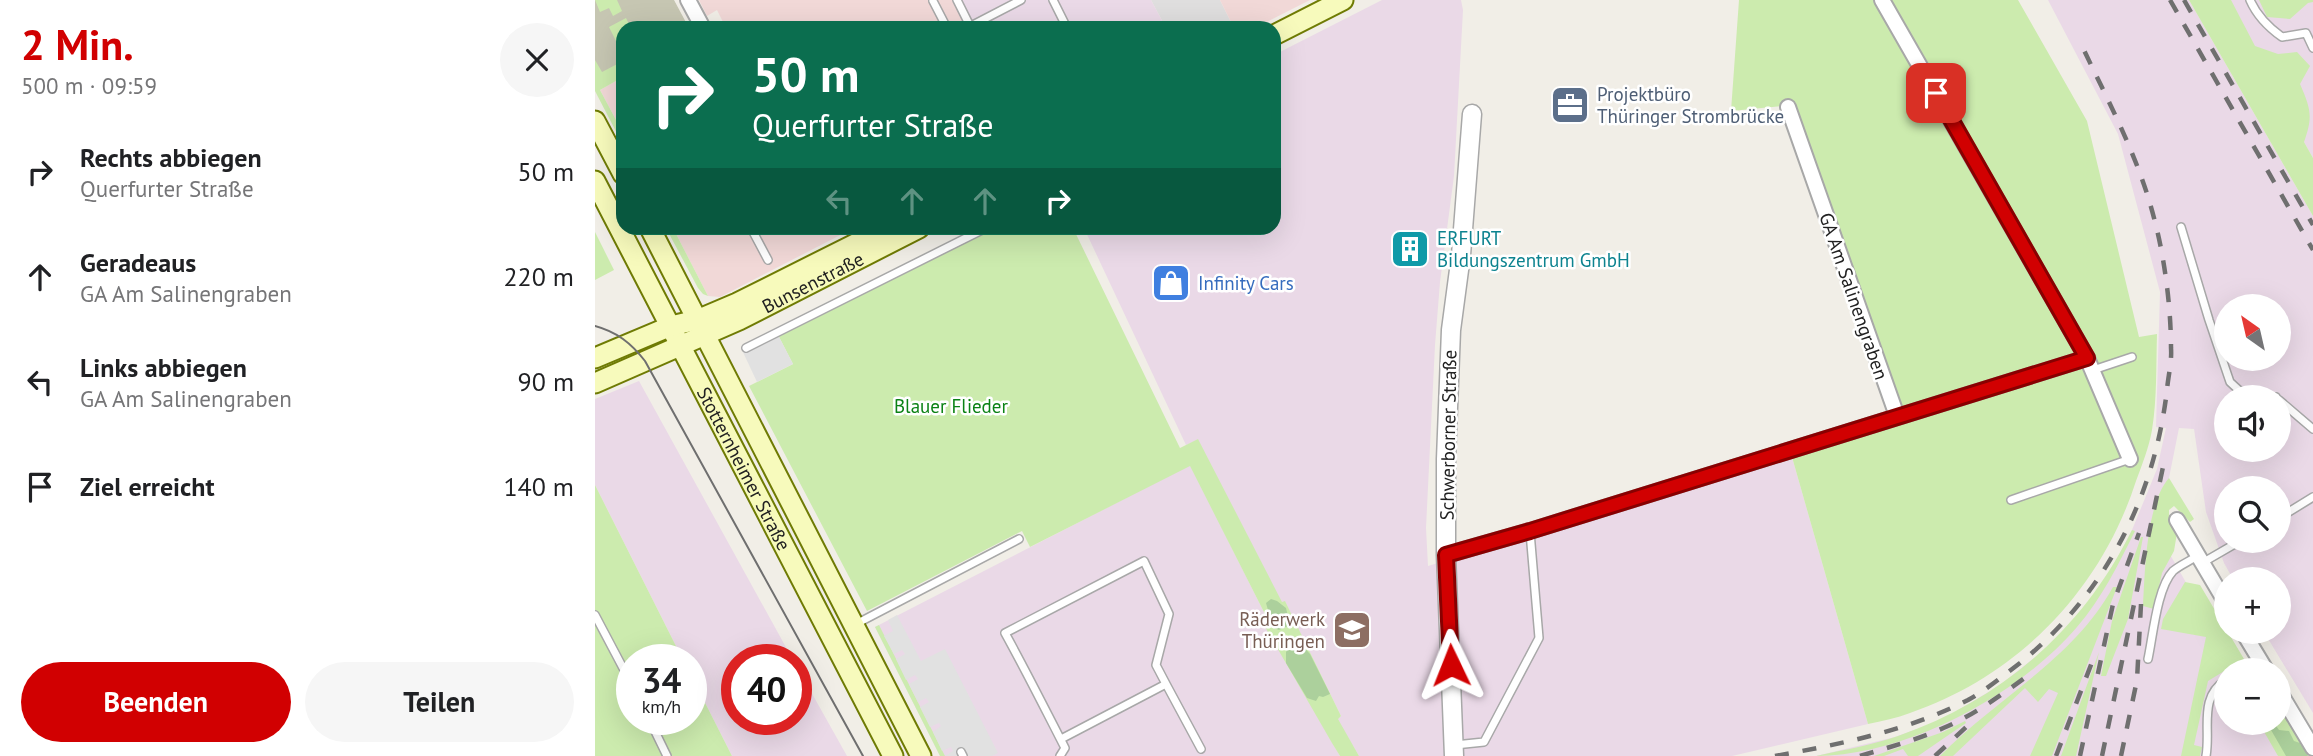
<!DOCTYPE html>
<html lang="de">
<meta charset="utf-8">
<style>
:root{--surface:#fff;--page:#f6f6f6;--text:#202124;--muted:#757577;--accent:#d10001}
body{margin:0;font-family:"PT Sans",sans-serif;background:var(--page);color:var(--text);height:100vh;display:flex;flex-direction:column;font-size:26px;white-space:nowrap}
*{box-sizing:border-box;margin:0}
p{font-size:23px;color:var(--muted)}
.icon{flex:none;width:38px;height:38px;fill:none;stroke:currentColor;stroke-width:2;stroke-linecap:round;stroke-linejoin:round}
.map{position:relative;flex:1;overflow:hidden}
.drawer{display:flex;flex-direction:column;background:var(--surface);width:595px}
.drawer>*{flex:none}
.banner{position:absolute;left:21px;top:21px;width:665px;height:214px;border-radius:21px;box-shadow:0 7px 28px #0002;background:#0b6e4f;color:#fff;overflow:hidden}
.needle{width:46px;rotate:326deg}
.buttons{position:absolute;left:1619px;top:294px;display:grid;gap:14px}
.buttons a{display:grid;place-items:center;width:77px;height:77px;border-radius:50%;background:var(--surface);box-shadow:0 7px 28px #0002;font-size:35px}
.speed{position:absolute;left:21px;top:644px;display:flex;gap:14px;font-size:35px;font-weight:700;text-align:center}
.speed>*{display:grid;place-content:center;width:91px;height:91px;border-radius:50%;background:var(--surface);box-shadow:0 7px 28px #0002;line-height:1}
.speed small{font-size:18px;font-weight:400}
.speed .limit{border:10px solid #d22;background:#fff;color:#111}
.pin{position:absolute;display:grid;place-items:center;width:60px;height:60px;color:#fff;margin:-30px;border-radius:14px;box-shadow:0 4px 10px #0006}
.me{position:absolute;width:77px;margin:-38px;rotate:358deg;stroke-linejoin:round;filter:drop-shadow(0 0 5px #0008)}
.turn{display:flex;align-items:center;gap:24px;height:147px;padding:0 21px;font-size:32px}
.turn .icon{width:91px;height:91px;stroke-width:2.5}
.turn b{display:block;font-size:49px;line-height:60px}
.lanes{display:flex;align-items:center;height:66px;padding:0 21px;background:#0003;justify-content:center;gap:35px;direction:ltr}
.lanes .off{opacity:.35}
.round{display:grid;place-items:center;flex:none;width:74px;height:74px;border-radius:37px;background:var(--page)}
.head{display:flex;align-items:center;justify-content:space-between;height:119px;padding:0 21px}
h1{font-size:42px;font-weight:700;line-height:52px;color:var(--accent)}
.primary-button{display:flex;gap:14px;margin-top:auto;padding:14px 21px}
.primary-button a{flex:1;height:80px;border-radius:42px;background:var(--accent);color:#fff;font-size:28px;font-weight:700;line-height:80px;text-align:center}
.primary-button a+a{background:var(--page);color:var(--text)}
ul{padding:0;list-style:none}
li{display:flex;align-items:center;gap:21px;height:105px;padding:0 21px}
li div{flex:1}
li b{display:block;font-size:26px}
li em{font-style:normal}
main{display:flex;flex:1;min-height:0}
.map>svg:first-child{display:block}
.residential{fill:#dfdede}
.commercial{fill:#f1d8d7}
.industrial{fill:#ead9e7;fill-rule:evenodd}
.construction{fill:#c6c6b2}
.grass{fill:#ccebae}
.forest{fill:#acd09c}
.parking{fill:#e1e1e1}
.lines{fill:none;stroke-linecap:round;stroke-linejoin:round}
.service-casing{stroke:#a8a8a8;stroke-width:10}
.minor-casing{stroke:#a8a8a8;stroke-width:18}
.tertiary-casing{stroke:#a8a8a8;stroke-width:21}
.secondary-casing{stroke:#6f7b04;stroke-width:23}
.service{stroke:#fff;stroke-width:7}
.minor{stroke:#fff;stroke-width:14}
.tertiary{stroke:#fff;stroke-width:18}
.secondary{stroke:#f7fabc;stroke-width:19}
.tram{stroke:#6f6f6f;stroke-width:2}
.rail{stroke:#6f6f6f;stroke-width:4.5;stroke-dasharray:14 14;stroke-linecap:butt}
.route-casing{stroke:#880001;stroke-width:18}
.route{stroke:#d10001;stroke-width:12}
.labels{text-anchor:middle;stroke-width:5;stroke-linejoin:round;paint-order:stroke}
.service-label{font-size:19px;fill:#4e5e75;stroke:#fff;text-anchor:start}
.culture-label{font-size:19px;fill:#0d838f;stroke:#fff;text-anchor:start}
.street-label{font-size:19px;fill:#212121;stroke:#fff}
.shop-label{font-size:19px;fill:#366cbe;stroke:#fff;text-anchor:start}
.park-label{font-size:19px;fill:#0b8215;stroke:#fff}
.education-label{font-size:19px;fill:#785e54;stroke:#fff;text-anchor:end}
</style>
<main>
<section class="drawer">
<div class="head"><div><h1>2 Min.</h1><p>500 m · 09:59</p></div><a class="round"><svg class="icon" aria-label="close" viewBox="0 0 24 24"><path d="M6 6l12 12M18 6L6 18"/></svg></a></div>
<ul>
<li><svg class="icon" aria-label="right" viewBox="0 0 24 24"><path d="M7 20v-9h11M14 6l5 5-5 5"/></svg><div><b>Rechts abbiegen</b><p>Querfurter Straße</p></div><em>50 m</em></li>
<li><svg class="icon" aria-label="ahead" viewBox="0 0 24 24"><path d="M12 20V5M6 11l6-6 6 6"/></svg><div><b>Geradeaus</b><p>GA Am Salinengraben</p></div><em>220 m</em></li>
<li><svg class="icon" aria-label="left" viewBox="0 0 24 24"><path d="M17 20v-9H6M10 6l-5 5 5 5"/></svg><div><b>Links abbiegen</b><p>GA Am Salinengraben</p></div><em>90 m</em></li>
<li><svg class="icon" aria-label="arrive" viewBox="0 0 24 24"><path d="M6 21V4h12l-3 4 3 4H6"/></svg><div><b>Ziel erreicht</b></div><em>140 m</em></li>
</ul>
<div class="primary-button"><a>Beenden</a><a>Teilen</a></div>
</section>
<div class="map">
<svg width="1718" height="756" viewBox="0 0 1718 756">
<rect width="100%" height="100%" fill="#f1eee7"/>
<!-- residential -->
<path class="residential" d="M556,0H625L639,28H571Z"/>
<!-- commercial -->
<path class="commercial" d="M104,0H357L371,28H131L122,10L112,16Z
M625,0H715L660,28H639Z
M28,77V133L5,90Z
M78,228H259L125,297L113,296Z"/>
<!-- industrial -->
<path class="industrial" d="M357,0H556L571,28H371Z
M787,0H866L868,10L859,176L845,282L840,345L831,528L833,566L1197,457L1273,724L1137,756H764L742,719L746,716L690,602L687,603L603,440L591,445L489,228H679V55Z
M1453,0H1594L1718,216V713L1669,632H1684V579H1638L1629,563L1611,512L1599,429L1584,428L1574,478L1573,551L1641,670H1631V723H1672L1691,756H1221L1300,737L1336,724L1360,712L1405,685L1453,647L1486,612L1514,574L1537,530L1562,469L1571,428L1561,427L1565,292L1523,134ZM1631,306H1684V359H1631ZM1631,397H1684V450H1631ZM1631,488H1684V541H1631Z
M1628,0H1718V158L1709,142Z
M44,381L198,660H142V719H201V665L252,756H137L96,675V660H88L0,485V399Z
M595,465L674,622L670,625L745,756H345L280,627Z"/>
<!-- construction -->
<path class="construction" d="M0,0H79L94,28H28V77L0,80Z"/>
<!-- grass -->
<path class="grass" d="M0,0H22L27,11L18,16L14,8L5,12Z
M1144,0H1423L1492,121L1544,337L1562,334C1561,366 1562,399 1557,430C1554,447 1547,465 1541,481C1506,590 1423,676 1315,713C1302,718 1287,721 1273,724L1197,457L1312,421L1199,105L1136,111Z
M1594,0H1636L1660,46L1683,54L1702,52L1715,66L1705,84C1716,109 1718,117 1709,142L1718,158V216Z
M1664,0H1718V2L1713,3L1695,19L1672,17Z
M31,18L36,28H28V55L14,27Z
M0,60L7,72L28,61V77L5,90L28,133V145L0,91Z
M71,228H78L113,296L108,294L103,288Z
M391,228H478L585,448L603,439L687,602L690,601L746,716L743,719L764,756H745L737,743L669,625L674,622L595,466L435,547L427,531L272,611L154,386L198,364L182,333Z
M0,232L19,270L0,280Z
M1574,478L1599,519L1595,522L1579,506L1574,510V516L1582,533L1579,551L1567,573L1559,609L1548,606C1550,572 1551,504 1574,478Z
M0,485L88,660H37V719H96V675L137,756H0Z
M1537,530L1540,531C1523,565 1507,598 1482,627C1424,695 1311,756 1221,756C1248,750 1277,745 1303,736C1408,699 1488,629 1537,530Z
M1546,537H1548L1533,619L1511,676H1506L1517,621Z
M1590,582L1605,585L1649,659L1613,681L1599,745L1607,747L1605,756H1586L1611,637L1566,629L1568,619Z
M1518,587H1522L1457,756H1435L1463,693L1454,689L1443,702L1430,688L1358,756H1345C1401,698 1478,660 1518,587Z
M284,625L350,756H345L280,627Z
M1504,652L1481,756H1466Z
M1684,706L1713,756H1683L1664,723H1684Z
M1370,721L1371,723L1323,756H1313L1308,749L1289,756H1279L1348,732Z"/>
<!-- forest -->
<path class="forest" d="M676,599L682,601L691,608L695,625L684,630L679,628V623L675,617L671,603Z
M705,643L715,654L735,694L728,697L724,696L721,701L712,698L691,663V652L696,645H703Z
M1672,723H1679L1684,730L1694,731L1699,741L1705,743L1713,756H1691Z"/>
<!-- parking -->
<path class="parking" d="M182,333L198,364L162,382L147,350Z
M302,615L326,661L350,649L403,753L397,756H350L358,751L356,747L347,751L338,732L346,726L344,723L335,727L325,707L334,702L331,698L323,702L314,684L323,679L320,675L311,680L301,659L310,654L307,650L299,654L289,636L298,631L293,620Z"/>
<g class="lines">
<defs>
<path id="service" d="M362,0L375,26
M458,0L472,28
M1655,0C1662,16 1673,27 1687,37L1711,33L1718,48
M338,1L352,28
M372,28L426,0
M1586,227L1614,320L1635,382L1647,393L1659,397
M156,228L173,260
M151,348L391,228
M1498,370L1537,357
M1666,397H1681
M1684,400L1718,429
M1416,500L1535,459
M1684,518L1718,497
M1607,563L1645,541
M0,615L37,685
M259,625L424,539
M1553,659C1558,636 1562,588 1578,571C1585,565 1595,561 1602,556
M1647,670L1665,660
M571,684L606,749
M54,719L72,756
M860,745L889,742L944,638L935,532
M366,752L368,756
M465,756L470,748C450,709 431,671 410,633L549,561L574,614L561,665L571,684L466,739
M1611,756C1616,729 1603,697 1631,680"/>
<path id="minor" d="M93,0L108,28
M1287,0L1492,358L1535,459
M1193,107L1302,416
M1582,520L1631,603
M851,555L935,531L1492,358
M1648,632L1671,670
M1684,691L1718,748"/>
<path id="tertiary" d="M859,756L851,555V459L856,330L866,255L877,114"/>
<g id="secondary">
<path d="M679,35L748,0"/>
<path d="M0,121L28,174"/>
<path id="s1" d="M0,181L298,756"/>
<path d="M55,228L326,756"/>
<path d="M0,358L76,326L102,320L142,303L292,228"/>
<path id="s2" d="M0,383L144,320L324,228"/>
</g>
</defs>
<!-- service casing -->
<use href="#service" class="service-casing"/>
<!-- minor casing -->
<use href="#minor" class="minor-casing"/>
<!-- tertiary casing -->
<use href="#tertiary" class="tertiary-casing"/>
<!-- secondary casing -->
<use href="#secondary" class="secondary-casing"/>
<!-- service -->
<use href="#service" class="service"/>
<!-- minor -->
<use href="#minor" class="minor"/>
<!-- tertiary -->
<use href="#tertiary" class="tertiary"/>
<!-- secondary -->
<use href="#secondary" class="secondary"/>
<!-- tram -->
<path class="tram" d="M0,326C22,332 36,343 50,361L268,756"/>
<!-- rail -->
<path class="rail" d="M1575,0L1718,250
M1589,0L1718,225
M1180,756C1246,744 1312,731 1373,700C1391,690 1408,676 1425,663C1510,594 1559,499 1572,390C1573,377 1577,362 1576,348C1576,309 1570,260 1560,222C1545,160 1514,103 1487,46
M1265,756C1295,747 1325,739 1353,726C1382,713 1409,693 1435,674
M1340,756L1381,718
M1461,756L1499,657
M1485,756L1518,604L1544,533
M1507,756L1568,467
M1526,756L1542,680L1546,604"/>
</g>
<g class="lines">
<defs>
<path id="route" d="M856,665L851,555L935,531L1492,358L1341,93"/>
</defs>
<!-- route casing -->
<use href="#route" class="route-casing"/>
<!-- route -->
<use href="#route" class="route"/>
</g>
<!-- icons -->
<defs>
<symbol id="office-square" viewBox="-11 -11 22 22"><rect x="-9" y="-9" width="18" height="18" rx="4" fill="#5c6f8a" stroke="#fff"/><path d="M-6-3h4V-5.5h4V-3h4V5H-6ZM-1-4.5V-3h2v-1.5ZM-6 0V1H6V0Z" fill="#fff"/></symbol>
<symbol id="building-square" viewBox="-11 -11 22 22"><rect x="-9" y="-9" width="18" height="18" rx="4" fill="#0f9aa8" stroke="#fff"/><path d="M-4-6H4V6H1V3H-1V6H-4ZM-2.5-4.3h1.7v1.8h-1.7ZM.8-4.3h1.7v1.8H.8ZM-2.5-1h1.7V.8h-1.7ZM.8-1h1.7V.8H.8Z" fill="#fff"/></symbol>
<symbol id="shop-square" viewBox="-11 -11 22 22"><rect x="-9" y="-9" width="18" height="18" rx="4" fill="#3f7fe0" stroke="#fff"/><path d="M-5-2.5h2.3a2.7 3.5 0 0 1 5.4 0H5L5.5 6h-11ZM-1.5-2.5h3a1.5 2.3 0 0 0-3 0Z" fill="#fff"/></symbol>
<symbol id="university-square" viewBox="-11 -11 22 22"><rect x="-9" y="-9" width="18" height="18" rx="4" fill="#8d6e63" stroke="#fff"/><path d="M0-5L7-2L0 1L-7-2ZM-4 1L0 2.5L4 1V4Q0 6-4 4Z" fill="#fff"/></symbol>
</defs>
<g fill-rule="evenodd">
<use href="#office-square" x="953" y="83" width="44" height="44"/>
<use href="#building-square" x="793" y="227" width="44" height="44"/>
<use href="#shop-square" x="554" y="261" width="44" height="44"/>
<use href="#university-square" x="735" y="608" width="44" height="44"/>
</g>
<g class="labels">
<!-- service labels -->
<g class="service-label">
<text x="1002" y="101">Projektbüro<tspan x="1002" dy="22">Thüringer Strombrücke</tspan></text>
</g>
<!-- culture labels -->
<g class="culture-label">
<text x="842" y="245">ERFURT<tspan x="842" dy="22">Bildungszentrum GmbH</tspan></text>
</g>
<!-- street labels -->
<g class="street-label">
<text dy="7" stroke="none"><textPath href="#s2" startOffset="240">Bunsenstraße</textPath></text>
<text transform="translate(1259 296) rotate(71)" y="7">GA Am Salinengraben</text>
<text transform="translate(853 435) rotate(-89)" y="7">Schwerborner Straße</text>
<text dy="7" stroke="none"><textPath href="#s1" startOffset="324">Stotternheimer Straße</textPath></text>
</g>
<!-- shop labels -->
<g class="shop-label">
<text x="603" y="290">Infinity Cars</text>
</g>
<!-- park labels -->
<g class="park-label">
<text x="356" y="413">Blauer Flieder</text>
</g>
<!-- education labels -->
<g class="education-label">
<text x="730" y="626">Räderwerk<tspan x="730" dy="22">Thüringen</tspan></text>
</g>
</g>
</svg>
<div class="buttons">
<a><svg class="needle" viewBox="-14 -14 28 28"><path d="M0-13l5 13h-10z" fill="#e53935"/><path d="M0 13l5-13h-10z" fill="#757577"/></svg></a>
<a><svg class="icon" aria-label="sound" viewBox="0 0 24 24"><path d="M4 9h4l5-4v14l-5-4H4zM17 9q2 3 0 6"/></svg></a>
<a><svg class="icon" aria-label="search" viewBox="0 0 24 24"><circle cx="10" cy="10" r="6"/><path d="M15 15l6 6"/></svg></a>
<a>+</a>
<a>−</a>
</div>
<div class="speed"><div>34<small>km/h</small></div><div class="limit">40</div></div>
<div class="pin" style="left:1341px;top:93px;background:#d93025"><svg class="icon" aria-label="arrive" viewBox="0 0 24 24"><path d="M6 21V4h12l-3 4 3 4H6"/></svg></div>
<svg class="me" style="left:856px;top:665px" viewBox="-20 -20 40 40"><path d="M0-17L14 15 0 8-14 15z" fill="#d10001" stroke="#fff" stroke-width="4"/></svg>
<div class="banner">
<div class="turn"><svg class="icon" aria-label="right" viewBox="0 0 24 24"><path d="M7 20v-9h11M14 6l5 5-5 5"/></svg><div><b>50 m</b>Querfurter Straße</div></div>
<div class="lanes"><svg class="icon off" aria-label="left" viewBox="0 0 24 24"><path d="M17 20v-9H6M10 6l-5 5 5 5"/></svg><svg class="icon off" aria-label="ahead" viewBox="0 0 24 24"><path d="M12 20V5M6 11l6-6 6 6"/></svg><svg class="icon off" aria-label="ahead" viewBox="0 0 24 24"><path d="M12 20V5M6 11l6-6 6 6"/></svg><svg class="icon" aria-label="right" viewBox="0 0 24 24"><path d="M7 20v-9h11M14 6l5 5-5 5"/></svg></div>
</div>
</div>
</main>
